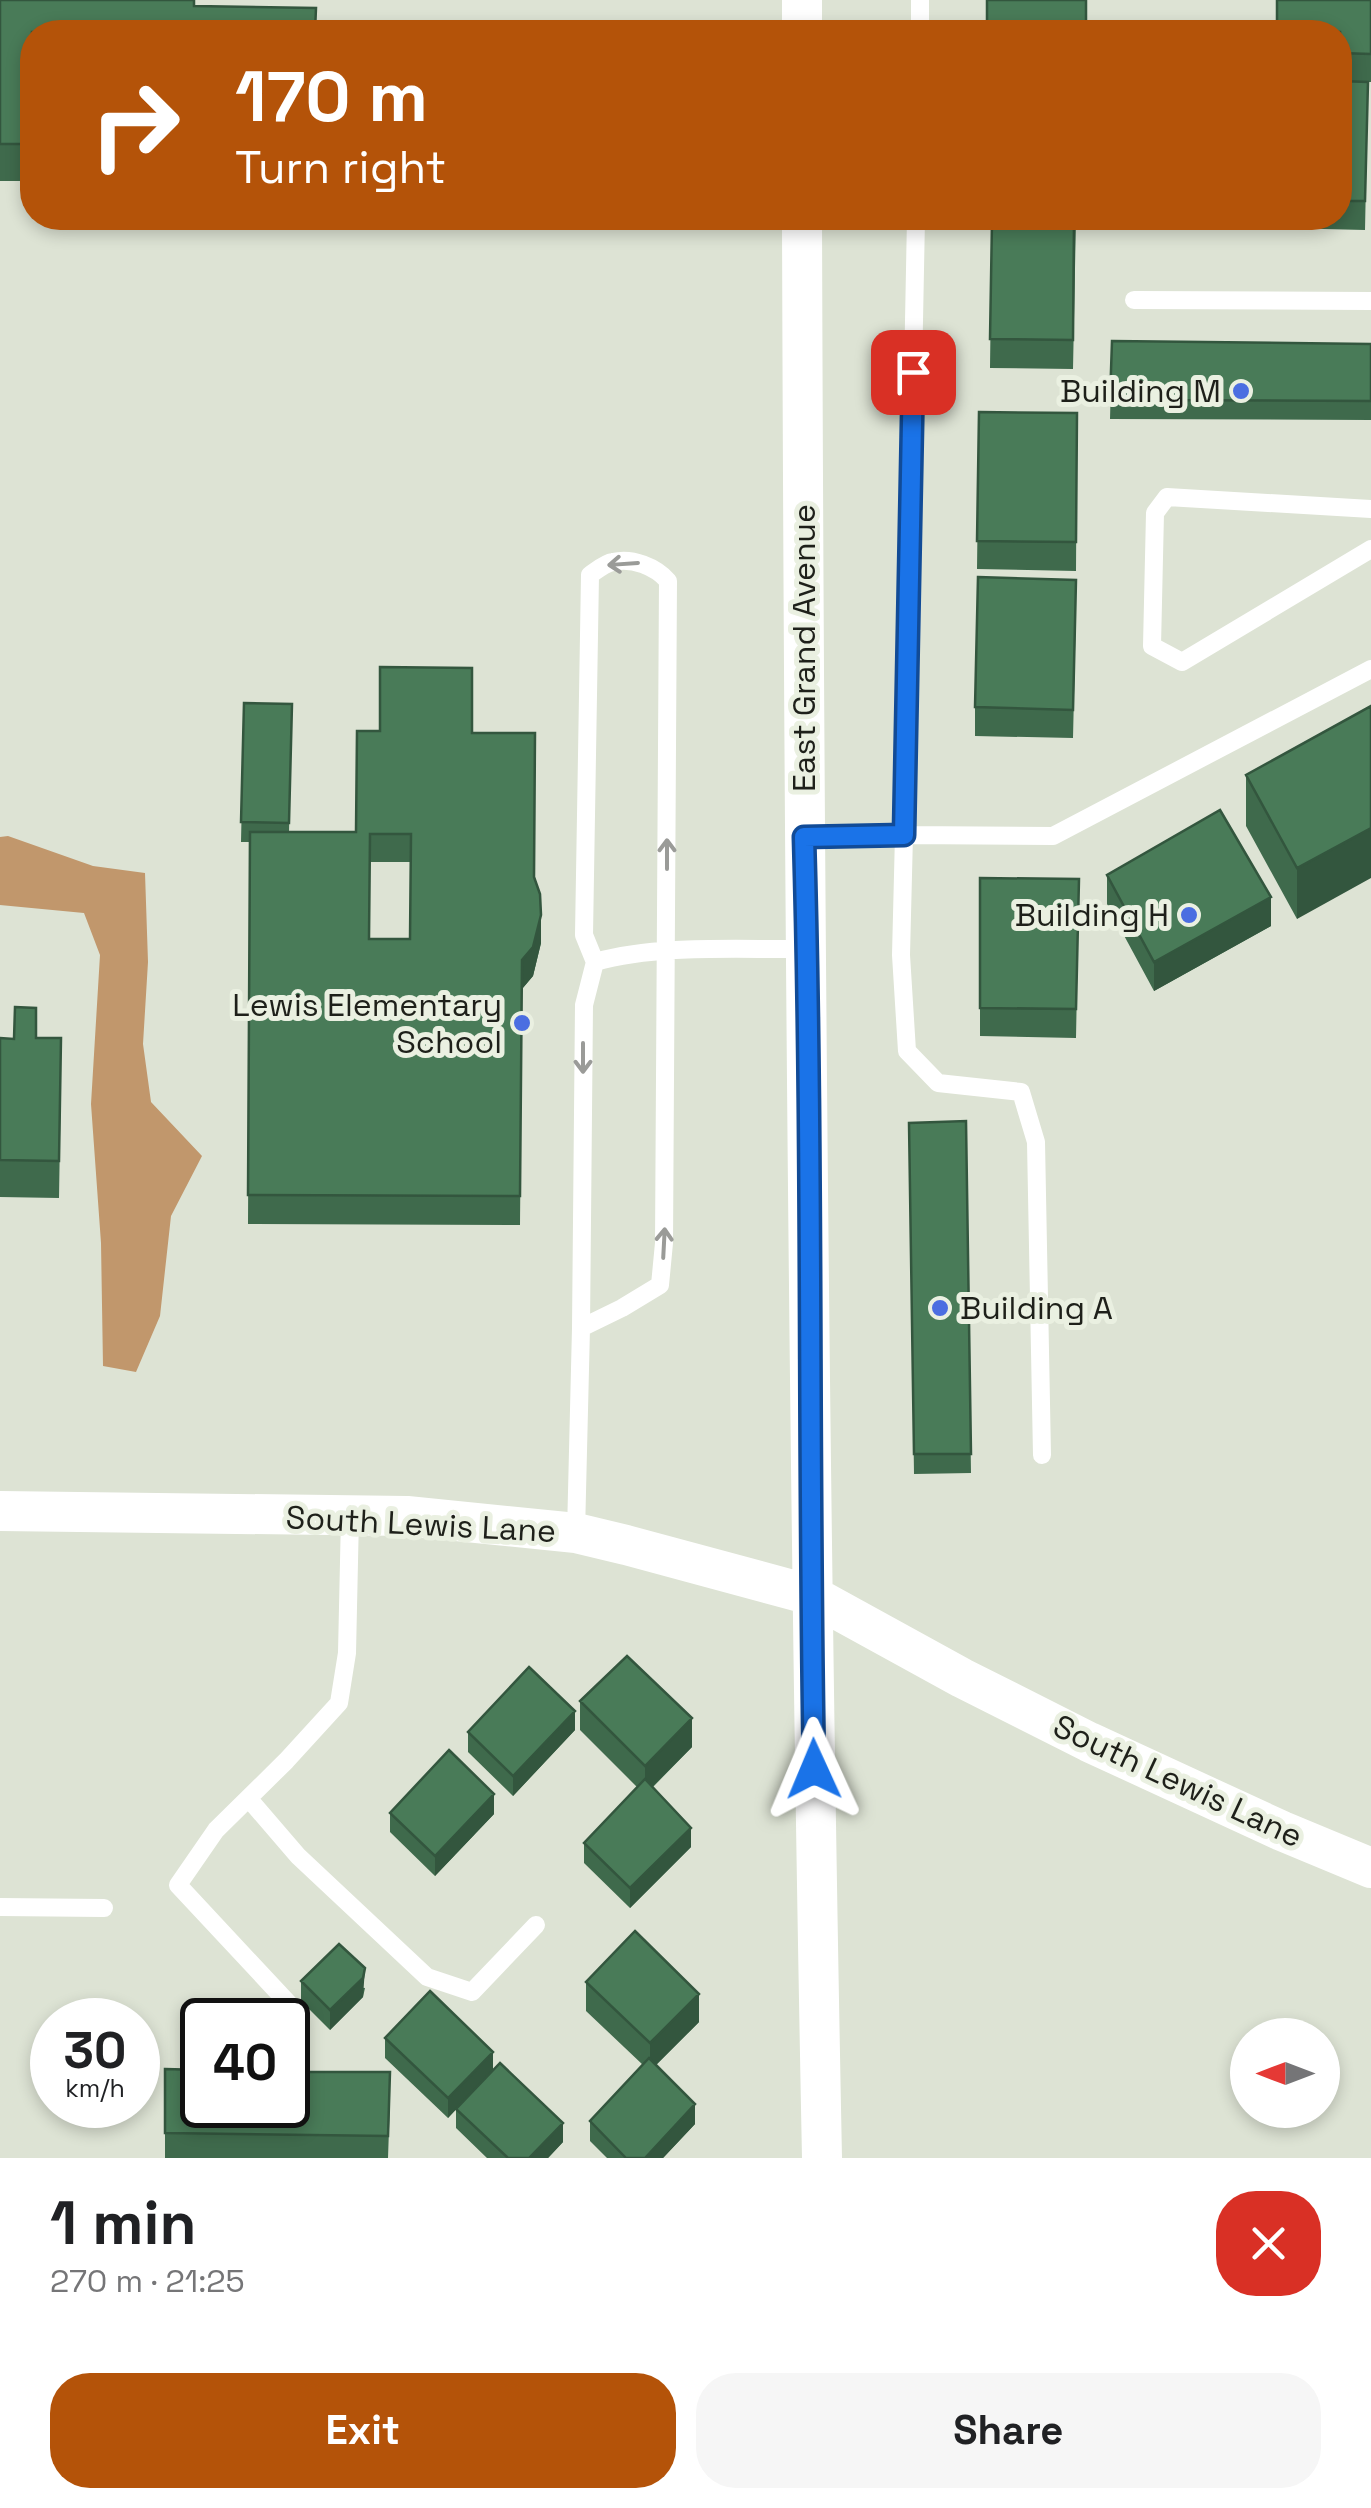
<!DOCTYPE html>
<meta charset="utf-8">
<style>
:root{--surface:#fff;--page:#f6f6f6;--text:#202124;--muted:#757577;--accent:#b45309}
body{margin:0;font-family:"Space Grotesk",sans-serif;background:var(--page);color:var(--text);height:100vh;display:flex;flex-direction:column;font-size:38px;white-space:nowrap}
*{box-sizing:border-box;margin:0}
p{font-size:32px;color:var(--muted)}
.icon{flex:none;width:55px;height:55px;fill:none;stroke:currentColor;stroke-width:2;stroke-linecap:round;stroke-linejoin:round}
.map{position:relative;height:2158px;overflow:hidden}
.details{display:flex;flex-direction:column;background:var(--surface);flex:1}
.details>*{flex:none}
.hud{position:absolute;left:20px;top:20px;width:1332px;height:210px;border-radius:40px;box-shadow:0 5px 15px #0003;background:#b45309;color:#fff;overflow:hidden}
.needle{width:65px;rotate:270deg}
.fabs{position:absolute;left:1230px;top:2018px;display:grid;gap:20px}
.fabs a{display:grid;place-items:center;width:110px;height:110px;border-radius:50%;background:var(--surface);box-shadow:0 5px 15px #0003;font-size:50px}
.speed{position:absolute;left:30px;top:1998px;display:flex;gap:20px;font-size:50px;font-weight:700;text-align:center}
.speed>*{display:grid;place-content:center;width:130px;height:130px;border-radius:50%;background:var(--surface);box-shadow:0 5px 15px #0003;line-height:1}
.speed small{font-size:25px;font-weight:400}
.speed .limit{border:5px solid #111;border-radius:15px;background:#fff;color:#111}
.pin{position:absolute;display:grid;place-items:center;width:85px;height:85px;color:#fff;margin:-42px;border-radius:20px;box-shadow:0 5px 15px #0006}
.me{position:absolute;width:110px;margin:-55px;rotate:359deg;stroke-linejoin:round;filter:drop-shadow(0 0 8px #0008)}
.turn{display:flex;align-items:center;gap:35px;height:210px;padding:0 50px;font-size:45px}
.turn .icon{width:130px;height:130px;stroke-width:2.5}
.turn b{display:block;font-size:70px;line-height:85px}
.round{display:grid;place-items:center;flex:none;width:105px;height:105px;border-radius:40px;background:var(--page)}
.head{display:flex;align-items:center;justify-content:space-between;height:170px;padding:0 50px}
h1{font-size:60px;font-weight:700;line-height:75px}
.primary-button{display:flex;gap:20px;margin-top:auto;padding:20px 50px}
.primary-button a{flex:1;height:115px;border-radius:40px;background:var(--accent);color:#fff;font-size:40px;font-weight:700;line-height:115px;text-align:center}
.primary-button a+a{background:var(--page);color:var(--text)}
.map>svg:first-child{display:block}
.forest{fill:#c1976c}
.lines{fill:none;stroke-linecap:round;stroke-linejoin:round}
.service{stroke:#fff;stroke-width:18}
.tertiary{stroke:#fff;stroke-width:40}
.wall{fill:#3f6a4c;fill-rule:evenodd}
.shaded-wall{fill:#33563e}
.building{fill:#497b58;stroke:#33563e;stroke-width:2.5;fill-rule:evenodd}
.oneway{stroke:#9a9b98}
.route-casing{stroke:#114b97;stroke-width:25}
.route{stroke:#1a73e8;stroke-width:18}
.poi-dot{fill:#4b6ee1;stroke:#eaf0e1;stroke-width:4}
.labels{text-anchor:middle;stroke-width:10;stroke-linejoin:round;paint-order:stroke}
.poi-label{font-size:32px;fill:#1e201a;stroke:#eaf0e1;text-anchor:end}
.street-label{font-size:32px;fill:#1e201a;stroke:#eaf0e1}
</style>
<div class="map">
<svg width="1371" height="2158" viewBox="0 0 1371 2158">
<rect width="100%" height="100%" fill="#dde3d4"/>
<!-- forest -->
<path class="forest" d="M8,836L93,866L145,873L148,962L143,1044L151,1102L202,1156L171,1216L160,1316L136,1372L103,1366L101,1243L91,1104L100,955L84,913L0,905V837Z"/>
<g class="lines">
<!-- service -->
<path class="service" d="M920,32V0
M1134,300L1371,301
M1371,509L1167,497L1155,513L1152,646L1182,662L1371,549
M805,837L904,835L916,218
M595,962C660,944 739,950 807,949
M1042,1455L1036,1142L1021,1092L938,1083L907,1051L901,955L904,835L1053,836L1371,669
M576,1533L581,1328L584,1005L595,962L584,935L590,575C596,571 605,563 613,562C632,557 656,567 668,581L664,1243L660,1285L622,1308L581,1328
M249,1799L298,1856L427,1977L472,1992L536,1925
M0,1907L104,1908
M289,2004L178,1885L216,1830L286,1761L339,1703L347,1653L350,1516"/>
<!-- tertiary -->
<path class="tertiary" d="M802,0V32
M802,218C804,864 809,1511 822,2158
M0,1511L407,1516L576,1533L626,1545L811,1595L962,1678L1089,1742L1282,1831L1371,1868"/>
</g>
<!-- wall -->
<path class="wall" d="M0,0L32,32V181H0Z
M1371,0V82H1368L1365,230L1282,228V218H1340V32Z
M992,218H1076L1073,369L990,368Z
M1112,341L1371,344V420L1110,419Z
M979,412L1077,413L1076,571L977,569Z
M1076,608L1073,738L975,736V707Z
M244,703L292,704L289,832H356L472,733L535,877L541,943L533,976L522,989L520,1225L248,1224L250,842H241ZM370,862H410V939H369Z
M1371,706L1297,919L1246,826V775Z
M1107,875L1271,926L1154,991L1107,904Z
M980,878L1079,879L1076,1038L980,1036Z
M0,1038H36L61,1075L59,1198L0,1197Z
M966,1121L971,1473L914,1474L909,1123Z
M580,1701L692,1747L653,1787L691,1847L630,1908L584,1863V1843L637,1787L580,1730Z
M575,1730L513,1796L468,1752V1732Z
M390,1813L494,1814L435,1876L390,1832Z
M301,1981L365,1988L363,1997L330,2030L301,2001Z
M586,1982L699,2022L656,2065L695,2124L663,2158H607L590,2141V2121L643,2065L586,2011Z
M385,2038L493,2071L563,2142L548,2158H487L456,2128V2109L448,2118L385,2058Z
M165,2069L390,2100L388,2158H165Z"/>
<!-- shaded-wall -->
<path class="shaded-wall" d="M1371,828V878L1297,919V868Z
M1271,897V926L1154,991V962Z
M541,915V943L533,976L522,989L520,1225L522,960Z
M575,1711V1730L513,1796V1776Z
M692,1718V1747L645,1794V1766Z
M494,1794V1814L435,1876V1856Z
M691,1828V1847L630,1908V1888Z
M365,1968L363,1997L330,2030V2010Z
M699,1994V2022L650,2071V2043Z
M493,2052V2071L448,2118V2098Z
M695,2104V2124L663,2158H645Z
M563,2123V2142L548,2158H529Z"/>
<!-- building -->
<path class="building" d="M0,0H194V6L316,8L315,32H32V144H0Z
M987,0H1086V32H987Z
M1277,0H1371V54L1340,53V32H1277Z
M1340,81L1368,82L1365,201H1340Z
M992,221L1074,222L1073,340L990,339Z
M1112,341L1371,344V401L1110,400Z
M979,412L1077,413L1076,542L977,541Z
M978,577L1076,580L1073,710L975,707Z
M380,667L472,668V733H535L534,877L540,894L541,915L533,947L522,960L520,1196L248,1195L250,832H356L357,731H380ZM370,834H411L410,939H369Z
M244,703L292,704L289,823L241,822Z
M1371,706V828L1297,868L1246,775Z
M1220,810L1271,897L1154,962L1107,875Z
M980,878L1079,879L1076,1009L980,1008Z
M15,1007L36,1008V1038H61L59,1161L0,1160V1038L14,1039Z
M966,1121L971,1454H914L909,1123Z
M627,1656L692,1718L645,1766L580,1701Z
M529,1667L575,1711L513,1776L468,1732Z
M449,1750L494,1794L435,1856L390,1813Z
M645,1779L691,1828L630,1888L584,1843Z
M635,1931L699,1994L650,2043L586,1982Z
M339,1944L365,1968L363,1978L330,2010L301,1981Z
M430,1991L493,2052L448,2098L385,2038Z
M649,2058L695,2104L645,2158H626L590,2121Z
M500,2063L563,2123L529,2158H508L456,2109Z
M165,2069L202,2070V2105H288V2075L304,2076V2072H390L388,2136L165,2133Z"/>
<!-- one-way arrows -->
<defs><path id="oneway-shaft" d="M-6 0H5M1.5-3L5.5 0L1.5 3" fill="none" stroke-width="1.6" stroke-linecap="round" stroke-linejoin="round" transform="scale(2.5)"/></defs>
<g class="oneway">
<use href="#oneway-shaft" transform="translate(623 564) rotate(176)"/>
<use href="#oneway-shaft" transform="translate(667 854) rotate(-90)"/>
<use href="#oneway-shaft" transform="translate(583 1058) rotate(90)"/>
<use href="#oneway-shaft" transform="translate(664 1243) rotate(-87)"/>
</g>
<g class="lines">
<defs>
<path id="route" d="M814,1769C808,1459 813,1148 804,837L904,835L913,372"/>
</defs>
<!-- route casing -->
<use href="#route" class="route-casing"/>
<!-- route -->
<use href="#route" class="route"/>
</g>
<!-- markers -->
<g class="poi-dot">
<circle cx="1241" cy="391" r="10"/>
<circle cx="1189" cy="915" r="10"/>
<circle cx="522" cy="1023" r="10"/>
<circle cx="940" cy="1308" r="10"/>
</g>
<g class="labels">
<!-- poi labels -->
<g class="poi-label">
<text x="1221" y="402">Building M</text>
<text x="1169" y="926">Building H</text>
<text x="502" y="1016">Lewis Elementary<tspan x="502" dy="37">School</tspan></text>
<text x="960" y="1319" text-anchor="start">Building A</text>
</g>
<!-- street labels -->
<g class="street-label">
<text transform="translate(804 648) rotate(-90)" y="11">East Grand Avenue</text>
<text transform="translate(421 1524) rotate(3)" y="11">South Lewis Lane</text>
<text transform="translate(1178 1781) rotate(25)" y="11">South Lewis Lane</text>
</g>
</g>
</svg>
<div class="fabs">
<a><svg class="needle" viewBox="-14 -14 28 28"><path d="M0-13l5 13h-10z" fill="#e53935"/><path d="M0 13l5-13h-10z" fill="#757577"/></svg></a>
</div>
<div class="speed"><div>30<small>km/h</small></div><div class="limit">40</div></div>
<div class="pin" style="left:913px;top:372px;background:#d93025"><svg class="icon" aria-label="arrive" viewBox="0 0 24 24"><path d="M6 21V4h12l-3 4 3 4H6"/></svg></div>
<svg class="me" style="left:814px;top:1769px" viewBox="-20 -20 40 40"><path d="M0-17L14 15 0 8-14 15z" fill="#1a73e8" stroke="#fff" stroke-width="4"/></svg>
<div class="hud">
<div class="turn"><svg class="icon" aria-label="right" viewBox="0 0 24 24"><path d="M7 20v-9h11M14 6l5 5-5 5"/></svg><div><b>170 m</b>Turn right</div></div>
</div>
</div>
<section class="details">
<div class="head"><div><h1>1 min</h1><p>270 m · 21:25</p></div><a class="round" style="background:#d93025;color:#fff"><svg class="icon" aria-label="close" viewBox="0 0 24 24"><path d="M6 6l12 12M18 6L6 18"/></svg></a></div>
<div class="primary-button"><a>Exit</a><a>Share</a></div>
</section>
